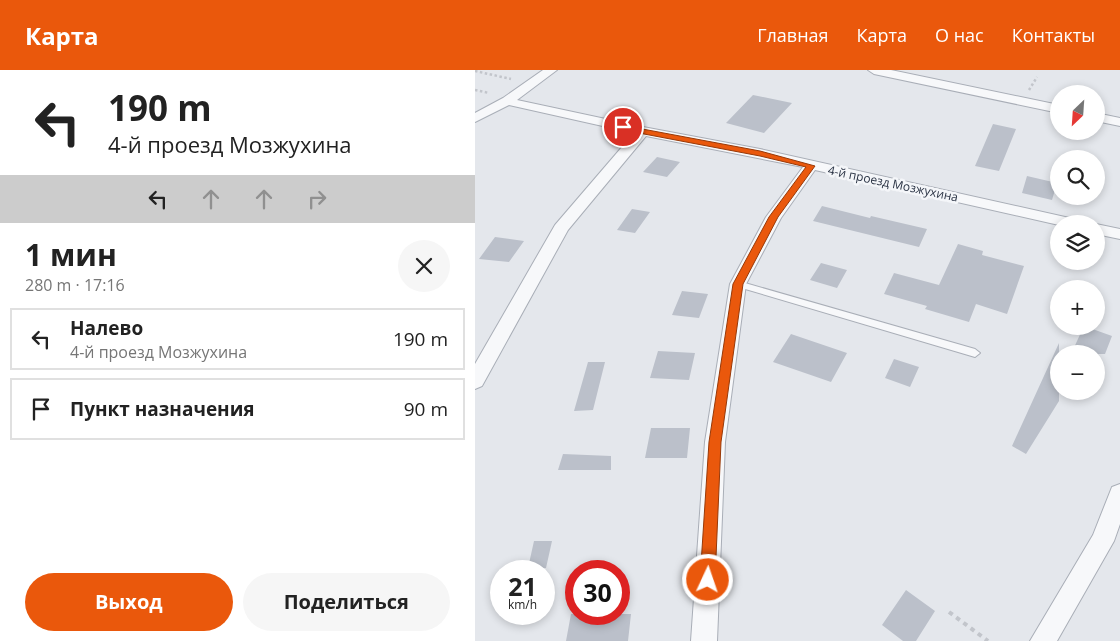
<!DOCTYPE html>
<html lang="ru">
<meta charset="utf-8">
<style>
:root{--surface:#fff;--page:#f6f6f6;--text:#222;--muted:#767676;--line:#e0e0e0;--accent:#ea580c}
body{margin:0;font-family:"Open Sans",sans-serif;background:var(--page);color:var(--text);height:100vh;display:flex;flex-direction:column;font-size:19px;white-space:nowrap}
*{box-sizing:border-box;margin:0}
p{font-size:16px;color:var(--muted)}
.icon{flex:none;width:28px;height:28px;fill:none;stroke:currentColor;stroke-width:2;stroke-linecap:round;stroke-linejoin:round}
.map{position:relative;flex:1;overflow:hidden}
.drawer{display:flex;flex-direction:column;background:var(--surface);width:475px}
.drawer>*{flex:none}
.top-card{background:#fff;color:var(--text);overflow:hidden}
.needle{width:32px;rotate:205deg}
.buttons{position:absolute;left:575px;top:15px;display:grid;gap:10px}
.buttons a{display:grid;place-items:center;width:55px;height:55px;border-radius:50%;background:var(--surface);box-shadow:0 2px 8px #0003;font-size:25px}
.speed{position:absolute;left:15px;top:490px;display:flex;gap:10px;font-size:25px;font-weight:700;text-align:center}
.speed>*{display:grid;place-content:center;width:65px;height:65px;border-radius:50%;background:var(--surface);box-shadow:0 2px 8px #0003;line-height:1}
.speed small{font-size:12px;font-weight:400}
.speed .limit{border:8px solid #d22;background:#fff;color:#111}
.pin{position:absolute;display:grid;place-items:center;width:42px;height:42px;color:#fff;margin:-21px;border:2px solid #fff;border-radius:50%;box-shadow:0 1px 5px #0007}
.me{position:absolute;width:55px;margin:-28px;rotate:3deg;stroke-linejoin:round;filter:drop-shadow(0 0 4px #0008)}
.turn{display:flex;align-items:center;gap:18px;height:105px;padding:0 25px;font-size:22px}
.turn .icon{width:65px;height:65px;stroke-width:2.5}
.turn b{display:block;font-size:35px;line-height:42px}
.lanes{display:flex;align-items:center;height:48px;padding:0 25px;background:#0003;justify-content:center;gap:25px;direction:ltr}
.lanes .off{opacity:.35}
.round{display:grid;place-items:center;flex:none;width:52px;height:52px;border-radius:26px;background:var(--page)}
.headline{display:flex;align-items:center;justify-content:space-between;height:85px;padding:0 25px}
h1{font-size:30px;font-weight:700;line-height:38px}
.button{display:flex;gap:10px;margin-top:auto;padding:10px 25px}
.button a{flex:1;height:58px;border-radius:30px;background:var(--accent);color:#fff;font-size:20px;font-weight:700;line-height:58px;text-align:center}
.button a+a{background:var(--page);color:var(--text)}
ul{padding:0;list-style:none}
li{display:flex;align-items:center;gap:15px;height:62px;margin:0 10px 8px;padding:0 15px;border:2px solid var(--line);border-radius:0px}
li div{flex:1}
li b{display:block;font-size:19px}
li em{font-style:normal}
header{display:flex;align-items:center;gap:30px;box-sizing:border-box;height:70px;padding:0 25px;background:var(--accent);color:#fff}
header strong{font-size:24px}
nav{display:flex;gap:28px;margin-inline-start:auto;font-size:18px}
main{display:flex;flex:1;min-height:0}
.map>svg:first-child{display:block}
.building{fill:#bbc0ca}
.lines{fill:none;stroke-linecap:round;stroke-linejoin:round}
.service-casing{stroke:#a9aeb7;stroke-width:2}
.minor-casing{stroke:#a9aeb7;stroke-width:2}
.path-far1{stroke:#c2c5cb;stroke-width:2.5;stroke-dasharray:2.5 2.5;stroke-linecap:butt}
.path{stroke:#c2c5cb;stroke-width:4;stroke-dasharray:4.5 4.5;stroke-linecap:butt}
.service{fill:#f7f8fa;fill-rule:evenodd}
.minor{fill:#f7f8fa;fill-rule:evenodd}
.route{fill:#ea580c;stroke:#983908}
.labels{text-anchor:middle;stroke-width:5;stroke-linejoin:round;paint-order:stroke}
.far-street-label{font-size:12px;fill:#2b3445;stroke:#f4f6f9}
</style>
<header>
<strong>Карта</strong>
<nav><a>Главная</a><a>Карта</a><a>О нас</a><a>Контакты</a></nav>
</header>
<main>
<section class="drawer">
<div class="top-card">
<div class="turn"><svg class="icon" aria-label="left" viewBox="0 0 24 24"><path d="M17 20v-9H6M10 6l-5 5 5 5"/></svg><div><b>190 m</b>4-й проезд Мозжухина</div></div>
<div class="lanes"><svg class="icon" aria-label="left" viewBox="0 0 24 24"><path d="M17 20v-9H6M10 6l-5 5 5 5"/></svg><svg class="icon off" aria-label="ahead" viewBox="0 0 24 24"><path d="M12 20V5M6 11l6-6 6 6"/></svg><svg class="icon off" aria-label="ahead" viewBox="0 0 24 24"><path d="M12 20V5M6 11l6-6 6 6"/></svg><svg class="icon off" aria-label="right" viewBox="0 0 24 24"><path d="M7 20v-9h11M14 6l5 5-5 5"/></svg></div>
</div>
<div class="headline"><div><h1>1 мин</h1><p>280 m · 17:16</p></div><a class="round"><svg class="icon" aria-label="close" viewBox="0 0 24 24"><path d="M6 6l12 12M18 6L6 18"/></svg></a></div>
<ul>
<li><svg class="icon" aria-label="left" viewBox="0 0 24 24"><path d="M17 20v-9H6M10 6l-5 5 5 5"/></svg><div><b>Налево</b><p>4-й проезд Мозжухина</p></div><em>190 m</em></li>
<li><svg class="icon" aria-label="arrive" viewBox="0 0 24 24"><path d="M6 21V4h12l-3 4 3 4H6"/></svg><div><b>Пункт назначения</b></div><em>90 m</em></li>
</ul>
<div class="button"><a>Выход</a><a>Поделиться</a></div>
</section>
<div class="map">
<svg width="645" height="571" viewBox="0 0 645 571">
<rect width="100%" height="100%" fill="#e4e7ec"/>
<!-- building -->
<path class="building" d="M278,25L317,33L289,63L251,53Z
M518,54L541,59L524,101L500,96Z
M182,87L205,92L192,107L168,102Z
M552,106L582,113L577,130L547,123Z
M347,136L395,148L396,146L452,159L444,177L338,151Z
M157,139L175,142L160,163L142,160Z
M20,167L49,171L34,192L4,189Z
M483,174L508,181L507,185L549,196L532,244L501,234L494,252L450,239L452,236L409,224L419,203L464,215Z
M346,193L372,200L362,218L335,210Z
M207,221L233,224L224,248L197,245Z
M609,256L637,266L630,284H596Z
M316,264L372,283L356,312L298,292Z
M584,273V331L551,384L537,376Z
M183,281L220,283L214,310L175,308Z
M419,289L444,297L435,317L410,308Z
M113,292H130L118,340L99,341Z
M176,358H215L212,388H170Z
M88,384L136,386V400H83Z
M59,471H77L71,498H53Z
M431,520L460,541L441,571H428L407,555Z
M96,544H156L153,571H91Z"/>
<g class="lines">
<defs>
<path id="service" d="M263,211L500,279L505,283L500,287L260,216L258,214Z"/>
<path id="minor" d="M68,0H82L42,30L168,57L285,79L599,149L604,151L607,154H584V155L340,100L306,148L271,214L250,372L242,571H216L230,372L255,214L291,147L328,97L171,66L93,160L7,316L0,319V294L80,155L159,63L34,35L0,52V43L28,28Z
M393,0H416L584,35V43L399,4Z
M621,43L645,48V56L621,51Z
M621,154L645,159V169L621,164Z
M645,414V454L639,471L582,571H555L618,465L637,417Z"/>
</defs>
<!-- service casing -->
<use href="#service" class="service-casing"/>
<!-- minor casing -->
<use href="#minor" class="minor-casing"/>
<!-- path-far1 -->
<path class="path-far1" d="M0,1L36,9
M0,20L14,23
M554,20L562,7"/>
<!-- path -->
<path class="path" d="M474,542L513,571"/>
<!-- service -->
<use href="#service" class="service"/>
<!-- minor -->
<use href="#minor" class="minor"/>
</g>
<!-- route -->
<path class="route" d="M146,55L285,81L340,96L303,147L268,214L246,372L240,510L238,515L233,517L227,515L225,510L234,372L258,214L294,147L331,97L285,86L148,60L146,59Z"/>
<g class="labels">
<!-- far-street labels -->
<g class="far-street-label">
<text transform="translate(418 114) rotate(12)" y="4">4-й проезд Мозжухина</text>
</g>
</g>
</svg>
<div class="buttons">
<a><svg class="needle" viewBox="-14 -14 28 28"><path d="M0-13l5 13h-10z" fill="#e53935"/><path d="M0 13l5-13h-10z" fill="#767676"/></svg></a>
<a><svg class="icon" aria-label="search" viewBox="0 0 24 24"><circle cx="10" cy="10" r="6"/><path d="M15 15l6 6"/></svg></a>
<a><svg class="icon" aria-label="layers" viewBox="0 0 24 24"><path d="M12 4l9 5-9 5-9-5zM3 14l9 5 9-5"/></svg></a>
<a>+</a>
<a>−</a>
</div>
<div class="speed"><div>21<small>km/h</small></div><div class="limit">30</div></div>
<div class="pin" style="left:148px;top:57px;background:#d93025"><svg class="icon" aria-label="arrive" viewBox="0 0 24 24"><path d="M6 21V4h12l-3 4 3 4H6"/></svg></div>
<svg class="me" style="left:233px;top:510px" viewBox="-20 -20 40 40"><circle r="17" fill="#ea580c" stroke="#fff" stroke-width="3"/><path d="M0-11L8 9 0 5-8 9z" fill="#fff"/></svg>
</div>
</main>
